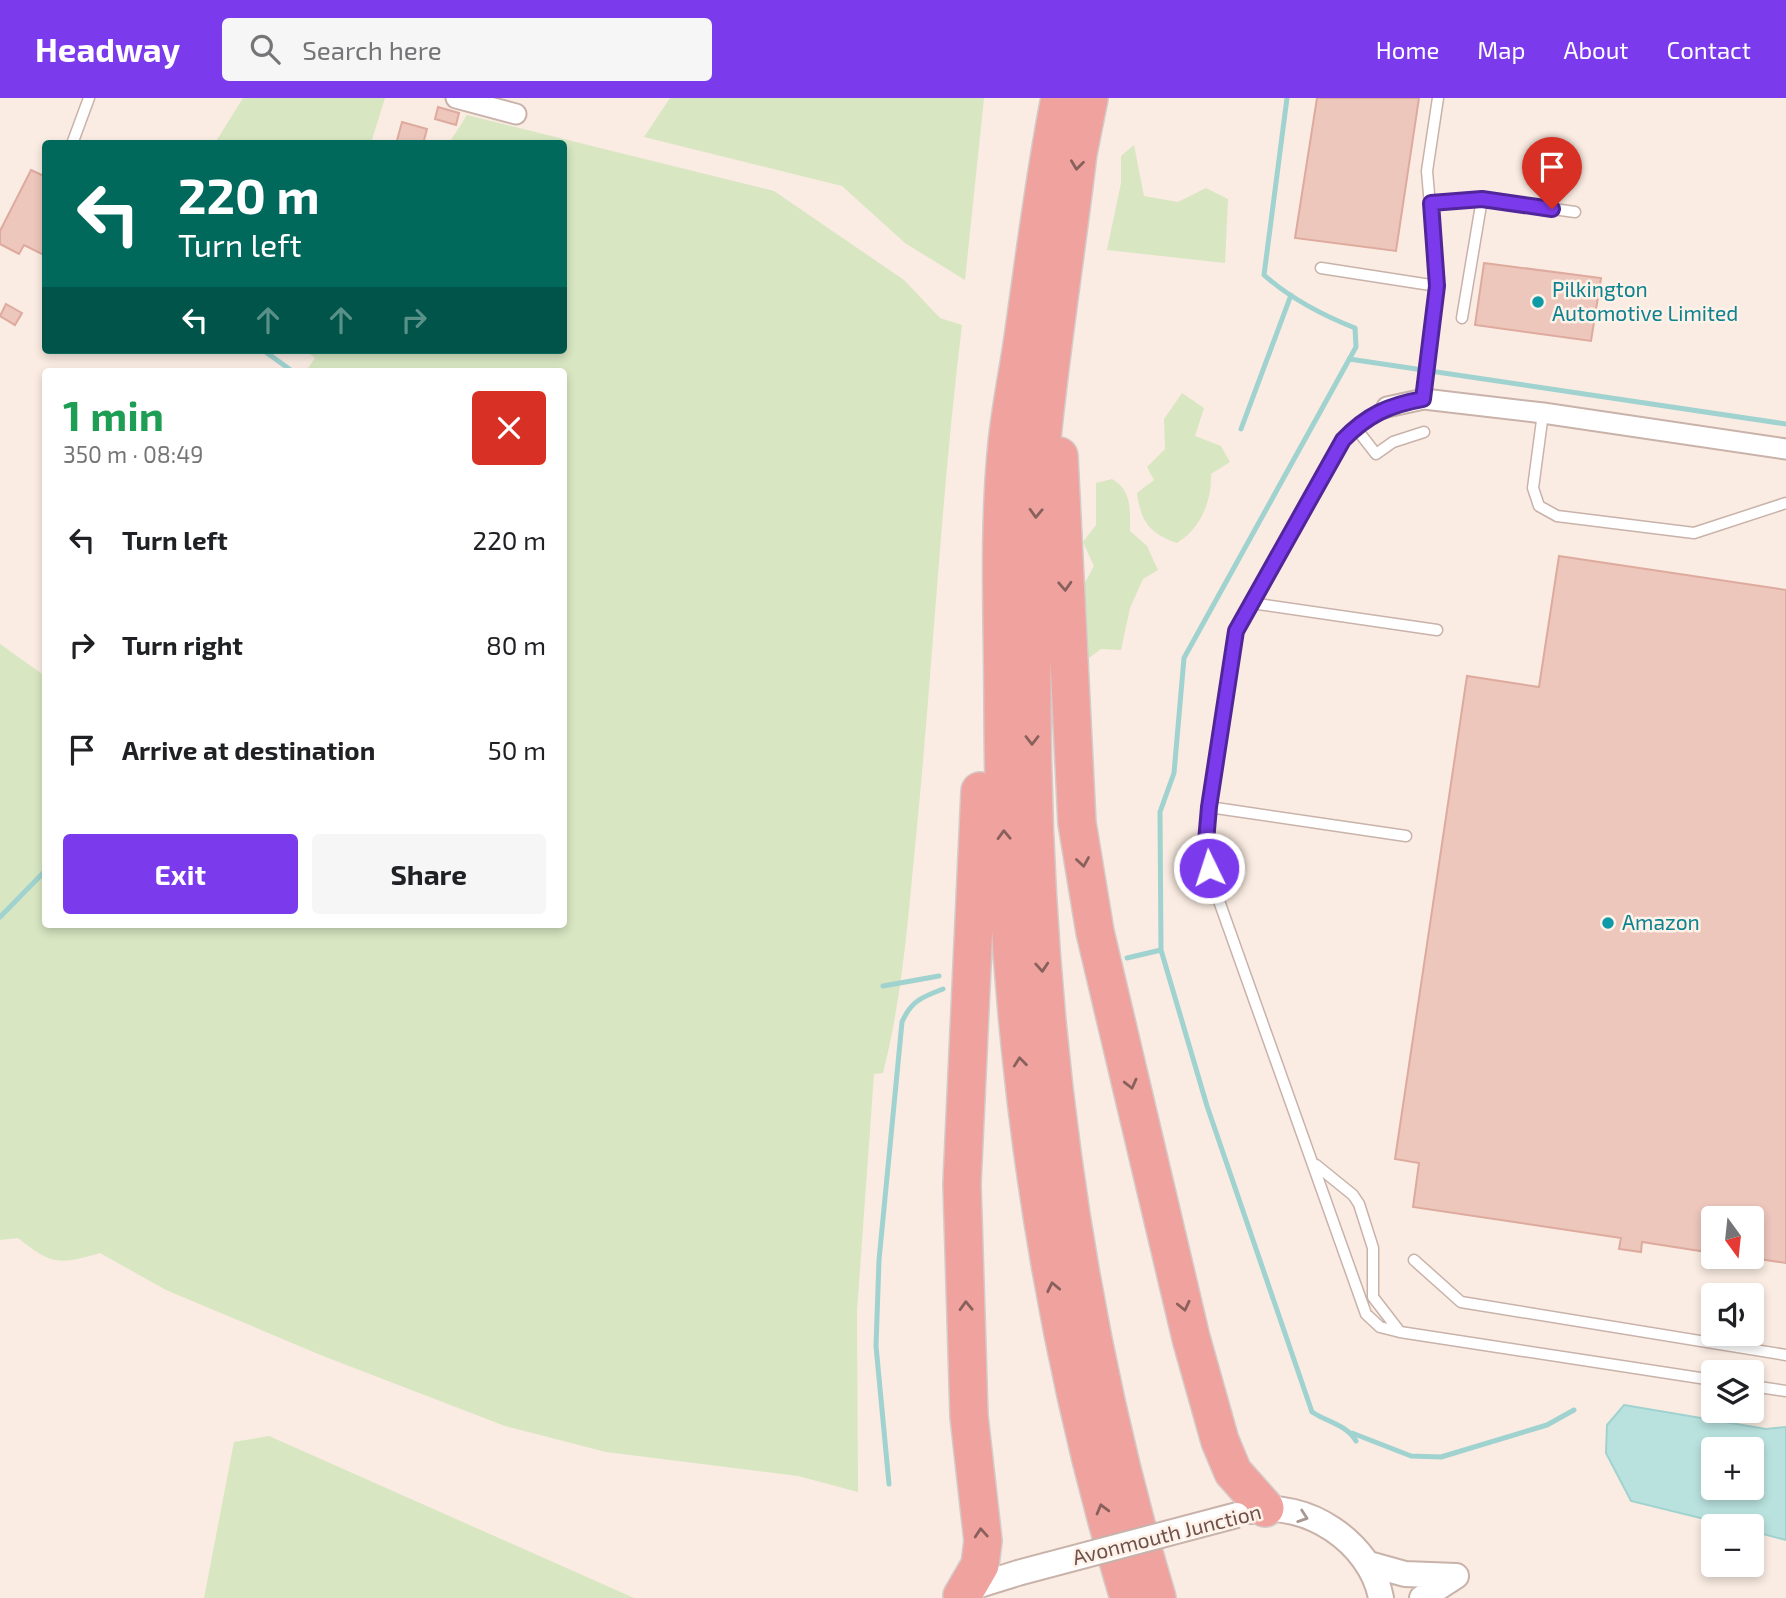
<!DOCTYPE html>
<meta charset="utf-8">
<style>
:root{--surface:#fff;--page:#f6f6f6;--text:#202124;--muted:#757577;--accent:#7c3aed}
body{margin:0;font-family:"Exo 2",sans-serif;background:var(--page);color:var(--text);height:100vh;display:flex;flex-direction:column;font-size:26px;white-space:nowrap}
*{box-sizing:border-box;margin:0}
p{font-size:23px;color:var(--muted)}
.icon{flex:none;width:38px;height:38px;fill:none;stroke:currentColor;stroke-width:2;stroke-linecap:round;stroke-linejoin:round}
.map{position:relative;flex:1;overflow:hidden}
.side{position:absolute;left:42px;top:270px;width:525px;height:560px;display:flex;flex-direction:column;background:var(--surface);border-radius:7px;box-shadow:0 4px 10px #0003}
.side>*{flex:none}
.banner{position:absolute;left:42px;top:42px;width:525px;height:214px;border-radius:7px;box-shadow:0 4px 10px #0003;background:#00695c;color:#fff;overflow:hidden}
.needle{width:46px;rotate:165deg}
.fabs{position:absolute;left:1701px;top:1108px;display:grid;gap:14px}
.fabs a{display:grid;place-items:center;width:63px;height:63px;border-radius:7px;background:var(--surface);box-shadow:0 4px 10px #0003;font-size:35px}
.pin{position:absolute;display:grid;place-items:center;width:60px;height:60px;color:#fff;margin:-72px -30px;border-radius:50% 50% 50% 0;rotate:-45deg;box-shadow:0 0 7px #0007}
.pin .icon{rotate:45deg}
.me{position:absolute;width:77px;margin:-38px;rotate:356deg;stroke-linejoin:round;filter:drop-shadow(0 0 5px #0008)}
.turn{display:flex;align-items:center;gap:24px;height:147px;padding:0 21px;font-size:32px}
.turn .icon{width:91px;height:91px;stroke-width:2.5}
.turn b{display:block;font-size:49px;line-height:60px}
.lanes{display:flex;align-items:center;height:66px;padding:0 21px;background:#0003;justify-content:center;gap:35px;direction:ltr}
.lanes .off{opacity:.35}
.round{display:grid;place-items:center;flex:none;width:74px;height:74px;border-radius:7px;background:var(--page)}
.headline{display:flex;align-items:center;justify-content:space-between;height:119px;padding:0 21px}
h1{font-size:42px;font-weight:700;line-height:52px;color:#1e9e55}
.primary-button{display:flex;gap:14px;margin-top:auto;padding:14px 21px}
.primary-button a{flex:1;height:80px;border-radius:7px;background:var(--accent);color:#fff;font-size:28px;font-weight:700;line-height:80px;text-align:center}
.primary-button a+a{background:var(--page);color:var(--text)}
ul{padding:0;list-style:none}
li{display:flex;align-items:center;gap:21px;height:105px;padding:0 21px}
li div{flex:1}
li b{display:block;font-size:26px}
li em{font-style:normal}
header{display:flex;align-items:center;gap:42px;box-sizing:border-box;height:98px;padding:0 35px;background:var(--accent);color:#fff}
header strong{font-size:33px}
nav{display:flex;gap:38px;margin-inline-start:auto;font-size:24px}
.search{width:490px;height:63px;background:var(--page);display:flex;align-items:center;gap:18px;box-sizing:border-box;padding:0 24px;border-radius:7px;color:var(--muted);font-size:26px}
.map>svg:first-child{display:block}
.green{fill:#d8e6c2}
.water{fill:#b9e2df;stroke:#a0d2d0;stroke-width:2;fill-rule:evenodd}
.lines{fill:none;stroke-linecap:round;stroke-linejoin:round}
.stream{stroke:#a0d2d0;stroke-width:5}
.building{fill:#edc6bc;stroke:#deaa9e;stroke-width:2}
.service-casing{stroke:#c9b2aa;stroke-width:13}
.minor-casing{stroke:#c9b2aa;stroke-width:23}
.tertiary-casing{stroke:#c9b2aa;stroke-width:28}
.motorway-casing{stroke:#d4cbc9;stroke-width:40}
.service{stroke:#fff;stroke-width:10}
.minor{stroke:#fff;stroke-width:19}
.tertiary{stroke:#fff;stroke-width:24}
.motorway{stroke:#f0a29e;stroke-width:37}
.tertiary-bridge-casing{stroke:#c9b2aa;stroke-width:28;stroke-linecap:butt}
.tertiary-bridge{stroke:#fff;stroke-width:24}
.oneway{stroke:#89615c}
.oneway2{stroke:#a99793}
.route-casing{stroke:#51269a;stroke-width:18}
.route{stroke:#7c3aed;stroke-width:12}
.culture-dot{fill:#0f9aa8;stroke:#fdf1e8;stroke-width:2.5}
.labels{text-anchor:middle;stroke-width:5;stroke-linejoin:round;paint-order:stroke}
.culture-label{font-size:21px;fill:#0d838f;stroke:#fdf1e8;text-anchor:start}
.street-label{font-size:21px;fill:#6f514b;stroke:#fdf1e8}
</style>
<header>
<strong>Headway</strong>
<div class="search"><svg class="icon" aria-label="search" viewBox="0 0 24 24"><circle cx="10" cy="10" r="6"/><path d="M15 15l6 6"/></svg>Search here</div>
<nav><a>Home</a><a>Map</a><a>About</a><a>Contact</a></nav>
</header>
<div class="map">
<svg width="1786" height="1500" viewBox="0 0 1786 1500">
<rect width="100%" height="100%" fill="#faece2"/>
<!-- green -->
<path class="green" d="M243,0H385L371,45H215Z
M670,0H984L965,182L905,145L842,88L644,39Z
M467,17L774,93L904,182L940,220L962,227C941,397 933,568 916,739C908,819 903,896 883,975L874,976L857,1213L858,1394L798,1378L606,1354L505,1328L323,1258L166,1192L100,1155C58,1167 52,1167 18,1140L0,1142V546L45,578L46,826H564V273H306L315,260L305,252H564V46L449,45Z
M1134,47L1144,98L1178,104L1206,90L1228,101L1225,165L1107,152L1121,85V58Z
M1182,295L1204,310L1195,338L1221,348L1230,364L1211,376C1212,403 1201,430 1177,445C1149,435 1141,424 1137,395L1154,382L1147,369L1165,351L1164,321Z
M1112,381C1132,392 1130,412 1130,433L1147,448L1158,472L1143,481L1130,510L1121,552L1101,551L1089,560L1081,543L1077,499L1094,468L1083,444L1096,427V385Z
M269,1338L634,1500H204L234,1344Z"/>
<!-- water -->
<path class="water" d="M1624,1307L1766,1331L1786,1329V1442L1752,1433V1428H1733L1631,1403L1606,1355L1607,1327ZM1713,1351H1752V1390H1713Z"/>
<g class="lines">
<!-- stream -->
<path class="stream" d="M1287,0L1264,177C1291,201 1322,217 1355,230L1356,249L1184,560L1174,675L1160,714L1161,852L1207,1008L1312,1314C1327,1324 1347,1327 1356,1343
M263,252L292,273
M1349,261L1786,326
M1241,331L1291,197
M0,819L46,772
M1127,860L1161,852
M883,888L939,878
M1352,1335L1411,1358L1441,1359L1547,1327L1574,1312
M889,1386L876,1248L879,1162L902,924C911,903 922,899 943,891"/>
</g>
<!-- building -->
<path class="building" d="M1317,0H1419L1396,153L1295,140Z
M438,9L459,15L456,27L435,21Z
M402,24L427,31L423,46H396Z
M31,72L46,79V158L24,147L19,156L0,146V133Z
M1484,165L1601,180L1591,243L1475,227Z
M6,206L22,215L15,227L0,218Z
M1559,458L1786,492V1165L1752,1160V1120H1713V1155L1642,1144L1641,1154L1619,1151L1621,1140L1413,1109L1419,1065L1395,1061L1467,578L1539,589Z"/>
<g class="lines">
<defs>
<path id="service" d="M72,46L89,0
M1431,105L1482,101L1575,114
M1321,170L1437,188
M1462,220L1482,101
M1424,301L1437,188L1427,73L1438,0
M1387,309L1369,318L1343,342L1236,533L1209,709L1205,755L1213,786L1366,1216L1380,1229L1400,1234L1713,1282
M1543,315L1533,390L1539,408L1557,418L1694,435L1786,405
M1355,329L1376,356L1393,344L1424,334
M1251,505L1437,532
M1209,709L1406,738
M1316,1067L1353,1097L1359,1106L1373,1150V1199L1400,1234
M1414,1162L1461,1204L1786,1257
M1752,1288L1786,1293"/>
<path id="minor" d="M456,0L516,16
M1387,309L1424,301L1543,315L1786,351"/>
<path id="tertiary" d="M1251,1413C1306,1401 1371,1445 1381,1500
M1369,1466L1405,1476L1456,1478
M963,1497L976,1488L1018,1475
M1422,1500L1456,1478"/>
<path id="motorway" d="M1060,0C1045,75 1036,150 1025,226C1020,266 1011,306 1007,346C998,434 1003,525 1003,613C1004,914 1042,1212 1129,1500
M1089,0L1078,55C1064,171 1045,288 1036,405C1031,473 1032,542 1032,610C1033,909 1071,1213 1157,1500
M1059,358L1077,725L1095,834L1191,1240L1220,1343L1233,1374L1265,1410
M962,1498L980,1467L983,1443L969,1318L962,1086L980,693"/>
</defs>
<!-- service casing -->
<use href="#service" class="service-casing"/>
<!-- minor casing -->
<use href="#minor" class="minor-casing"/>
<!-- tertiary casing -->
<use href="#tertiary" class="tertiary-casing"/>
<!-- motorway casing -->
<use href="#motorway" class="motorway-casing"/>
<!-- service -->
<use href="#service" class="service"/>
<!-- minor -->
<use href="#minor" class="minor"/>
<!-- tertiary -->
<use href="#tertiary" class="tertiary"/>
<!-- motorway -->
<use href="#motorway" class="motorway"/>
<defs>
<path id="tertiary-bridge" d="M1018,1475L1237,1417"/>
</defs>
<!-- tertiary-bridge casing -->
<use href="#tertiary-bridge" class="tertiary-bridge-casing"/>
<!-- tertiary-bridge -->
<use href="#tertiary-bridge" class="tertiary-bridge"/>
</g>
<!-- one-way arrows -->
<defs><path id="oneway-chevron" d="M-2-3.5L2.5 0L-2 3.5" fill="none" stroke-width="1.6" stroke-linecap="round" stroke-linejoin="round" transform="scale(1.75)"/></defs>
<g class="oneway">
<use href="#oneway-chevron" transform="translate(1077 67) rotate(97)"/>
<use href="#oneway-chevron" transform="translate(1036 415) rotate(92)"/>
<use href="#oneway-chevron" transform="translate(1065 488) rotate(87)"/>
<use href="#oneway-chevron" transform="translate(1032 642) rotate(90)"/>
<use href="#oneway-chevron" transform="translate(1004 737) rotate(-92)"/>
<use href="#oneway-chevron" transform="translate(1083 764) rotate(81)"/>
<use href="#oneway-chevron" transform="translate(1042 869) rotate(86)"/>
<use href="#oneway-chevron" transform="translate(1020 964) rotate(-96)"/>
<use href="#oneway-chevron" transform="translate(1131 986) rotate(76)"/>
<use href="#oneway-chevron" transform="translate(1053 1189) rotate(-102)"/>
<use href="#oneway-chevron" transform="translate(966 1208) rotate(-92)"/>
<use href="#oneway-chevron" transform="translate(1184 1208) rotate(77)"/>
<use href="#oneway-chevron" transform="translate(1102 1411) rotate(-105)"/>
<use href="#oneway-chevron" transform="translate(981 1435) rotate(-94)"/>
</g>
<use class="oneway2" href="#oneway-chevron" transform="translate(1303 1419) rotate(19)"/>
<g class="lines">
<defs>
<path id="route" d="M1209,770L1205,755L1209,709L1236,533L1343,342C1367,317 1389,307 1423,301L1437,188L1431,105L1482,101L1552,111"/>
</defs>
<!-- route casing -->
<use href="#route" class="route-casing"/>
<!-- route -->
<use href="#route" class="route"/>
</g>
<!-- markers -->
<g class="culture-dot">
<circle cx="1538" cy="204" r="7"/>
<circle cx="1608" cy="825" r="7"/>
</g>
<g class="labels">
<!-- culture labels -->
<g class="culture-label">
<text x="1552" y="199">Pilkington<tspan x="1552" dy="24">Automotive Limited</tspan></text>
<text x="1622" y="832">Amazon</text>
</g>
<!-- street labels -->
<g class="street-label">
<text transform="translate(1167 1437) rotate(-14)" y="7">Avonmouth Junction</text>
</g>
</g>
</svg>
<div class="fabs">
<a><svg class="needle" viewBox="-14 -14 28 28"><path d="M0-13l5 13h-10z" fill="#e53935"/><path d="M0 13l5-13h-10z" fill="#757577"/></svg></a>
<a><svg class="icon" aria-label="sound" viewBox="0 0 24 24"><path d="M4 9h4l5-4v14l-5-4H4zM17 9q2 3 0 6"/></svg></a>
<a><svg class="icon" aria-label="layers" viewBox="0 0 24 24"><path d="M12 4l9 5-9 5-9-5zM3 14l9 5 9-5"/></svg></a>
<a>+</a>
<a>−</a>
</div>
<div class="pin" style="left:1552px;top:111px;background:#d93025"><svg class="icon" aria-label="arrive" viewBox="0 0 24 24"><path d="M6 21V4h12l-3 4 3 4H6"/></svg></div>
<svg class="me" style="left:1209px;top:770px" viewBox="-20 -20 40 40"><circle r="17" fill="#7c3aed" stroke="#fff" stroke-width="3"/><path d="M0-11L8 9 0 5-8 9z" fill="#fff"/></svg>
<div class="banner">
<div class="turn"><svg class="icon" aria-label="left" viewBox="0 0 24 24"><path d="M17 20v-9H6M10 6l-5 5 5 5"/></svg><div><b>220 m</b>Turn left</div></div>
<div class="lanes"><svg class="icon" aria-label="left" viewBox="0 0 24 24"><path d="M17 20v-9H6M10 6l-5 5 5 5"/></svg><svg class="icon off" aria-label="ahead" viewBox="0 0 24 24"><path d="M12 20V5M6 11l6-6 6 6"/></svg><svg class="icon off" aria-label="ahead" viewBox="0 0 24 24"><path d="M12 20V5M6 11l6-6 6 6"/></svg><svg class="icon off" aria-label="right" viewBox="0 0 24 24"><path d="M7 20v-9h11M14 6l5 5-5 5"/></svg></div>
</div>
<section class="side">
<div class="headline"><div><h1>1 min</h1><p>350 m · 08:49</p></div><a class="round" style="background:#d93025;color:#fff"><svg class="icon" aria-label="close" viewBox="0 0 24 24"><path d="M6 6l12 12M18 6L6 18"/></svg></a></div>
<ul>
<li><svg class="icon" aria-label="left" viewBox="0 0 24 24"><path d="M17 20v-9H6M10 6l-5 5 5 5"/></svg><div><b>Turn left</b></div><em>220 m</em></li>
<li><svg class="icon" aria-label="right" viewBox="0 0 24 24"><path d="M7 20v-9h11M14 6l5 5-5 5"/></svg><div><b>Turn right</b></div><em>80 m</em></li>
<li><svg class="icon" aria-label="arrive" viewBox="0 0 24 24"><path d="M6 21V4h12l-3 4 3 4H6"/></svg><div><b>Arrive at destination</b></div><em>50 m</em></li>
</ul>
<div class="primary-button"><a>Exit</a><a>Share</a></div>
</section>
</div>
